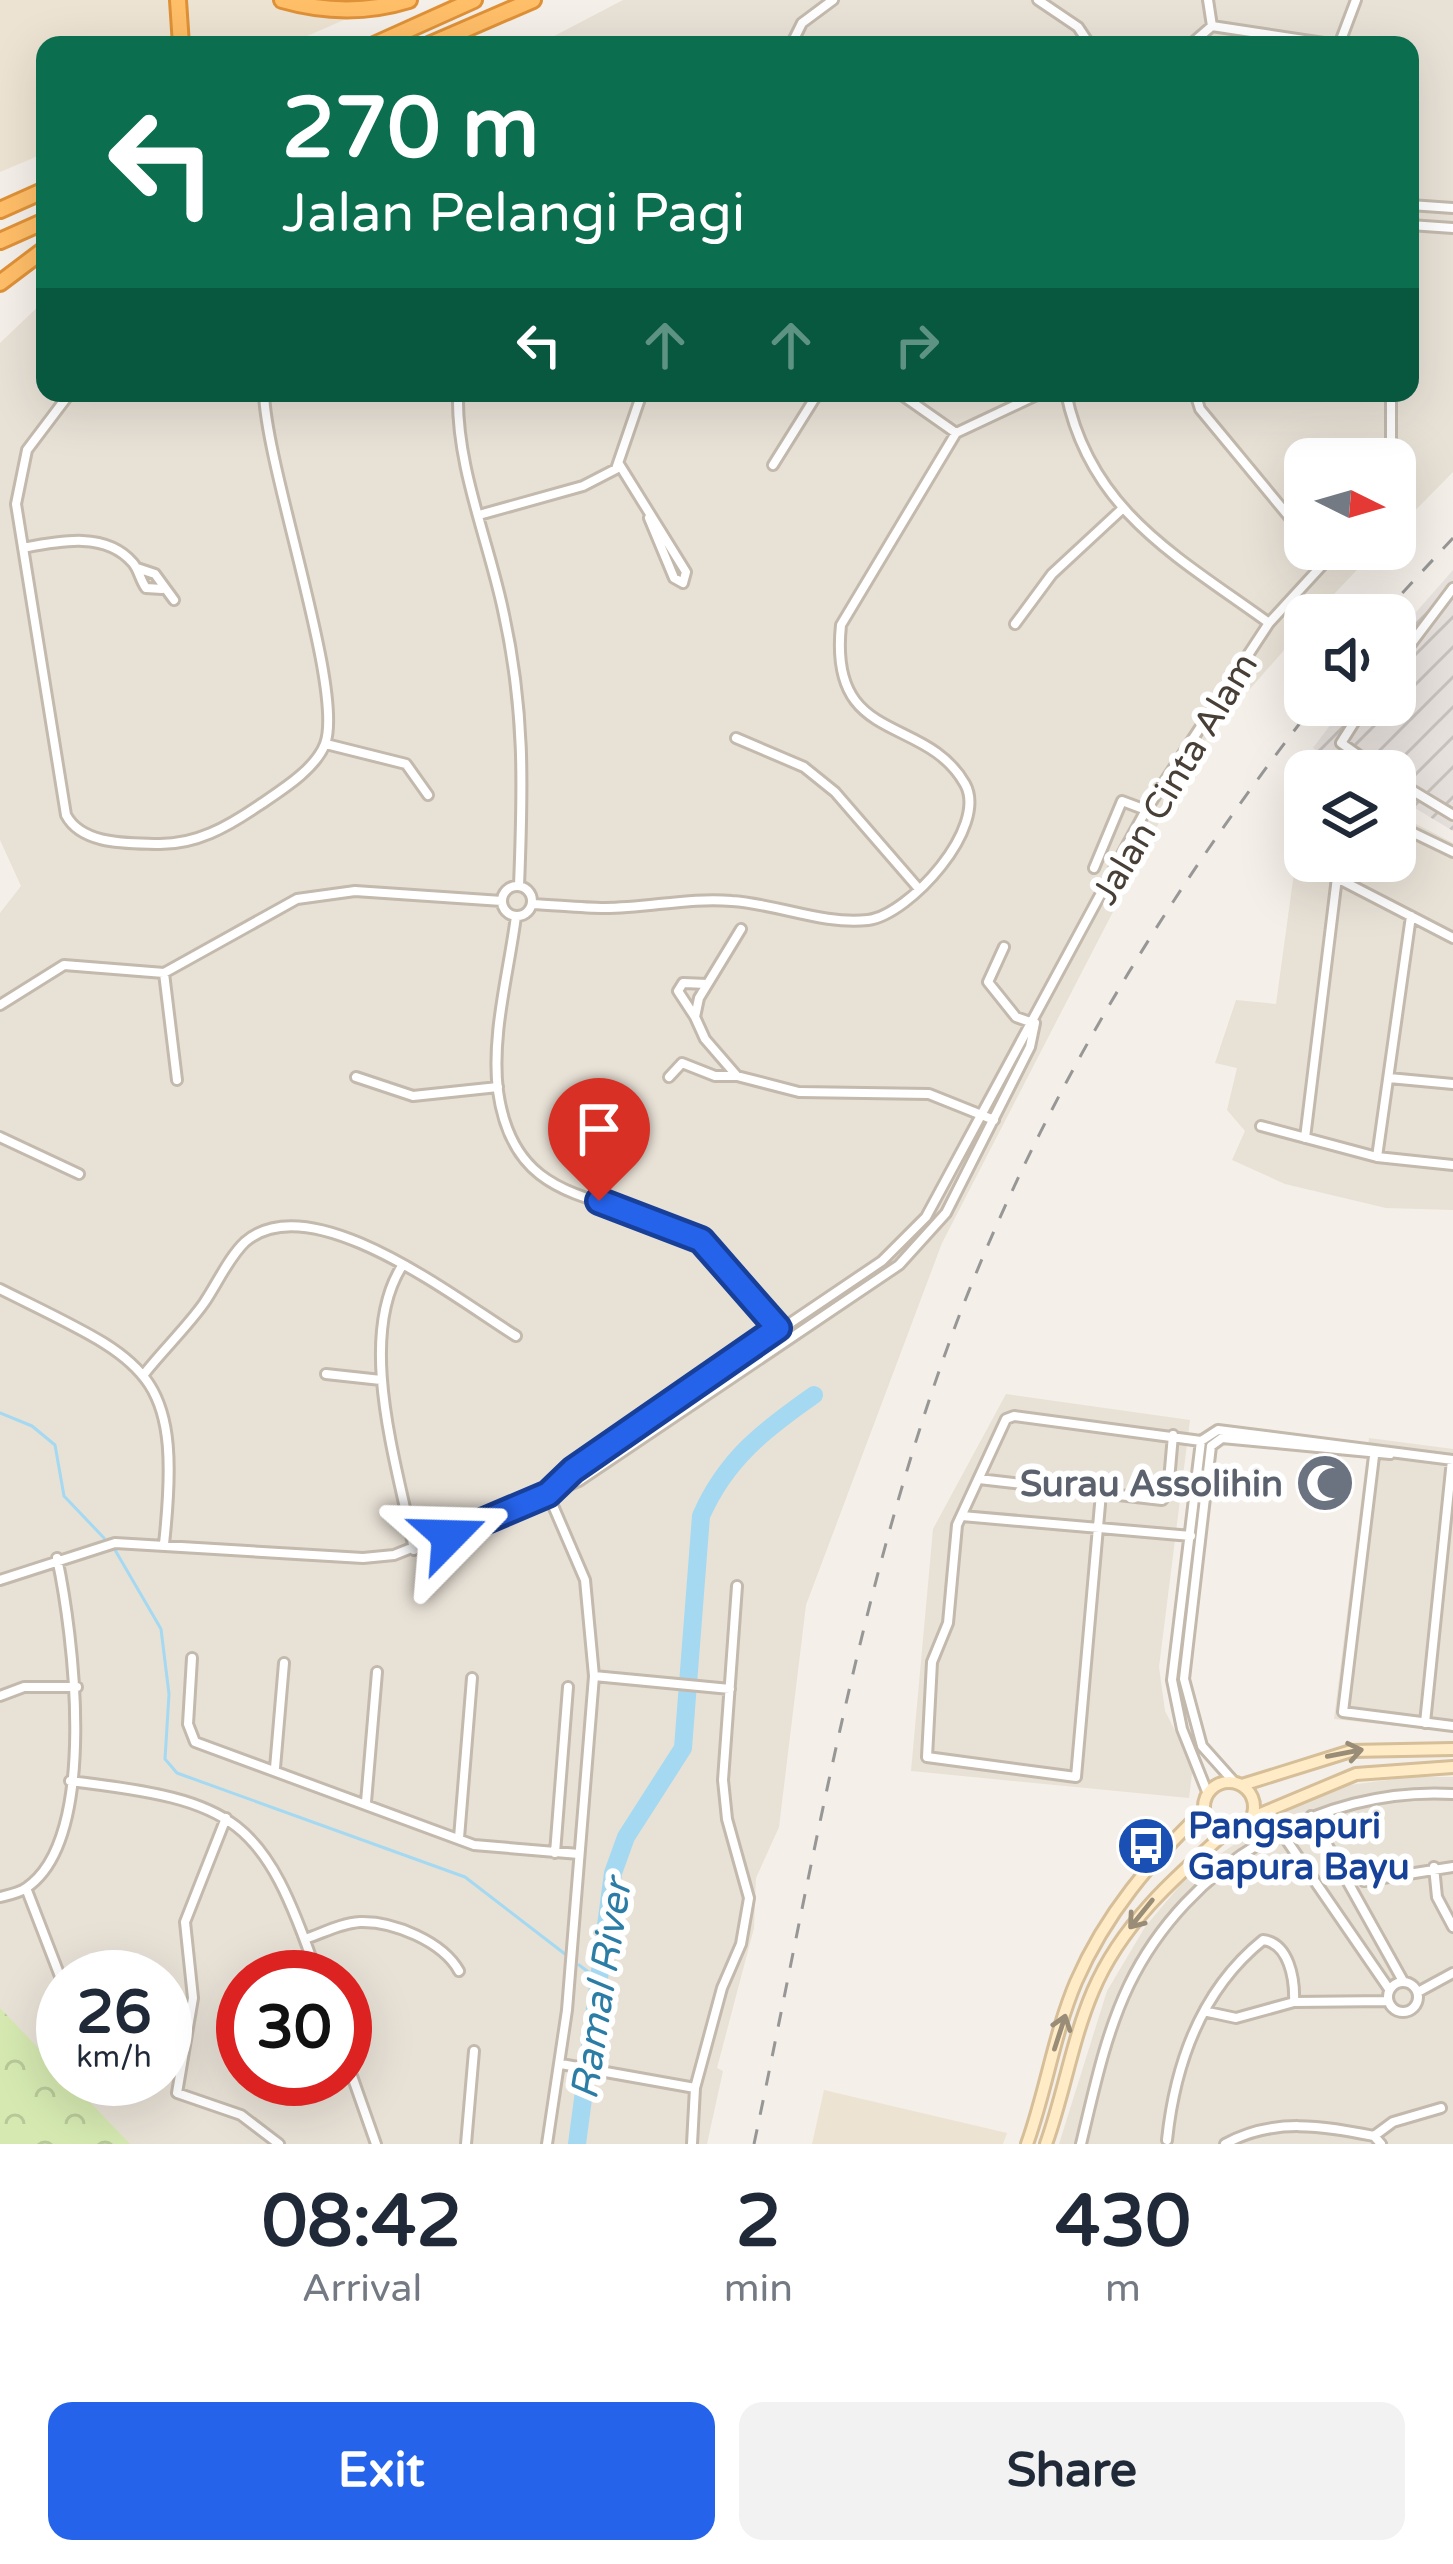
<!DOCTYPE html>
<style>
:root{--surface:#fff;--page:#f2f2f3;--text:#1f2937;--muted:#747a83;--accent:#2563eb}
body{margin:0;font-family:"Varela Round",sans-serif;background:var(--page);color:var(--text);height:100vh;display:flex;flex-direction:column;font-size:45px;white-space:nowrap}
*{box-sizing:border-box;margin:0}
p{font-size:39px;color:var(--muted)}
.icon{flex:none;width:66px;height:66px;fill:none;stroke:currentColor;stroke-width:2;stroke-linecap:round;stroke-linejoin:round}
.map{position:relative;height:2144px;overflow:hidden}
.panel{display:flex;flex-direction:column;background:var(--surface);flex:1}
.panel>*{flex:none}
.guide{position:absolute;left:36px;top:36px;width:1383px;height:366px;border-radius:24px;box-shadow:0 12px 48px #0002;background:#0b6e4f;color:#fff;overflow:hidden}
.needle{width:78px;rotate:95deg}
.buttons{position:absolute;left:1284px;top:438px;display:grid;gap:24px}
.buttons a{display:grid;place-items:center;width:132px;height:132px;border-radius:24px;background:var(--surface);box-shadow:0 12px 48px #0002;font-size:60px}
.speed{position:absolute;left:36px;top:1950px;display:flex;gap:24px;font-size:60px;font-weight:700;text-align:center}
.speed>*{display:grid;place-content:center;width:156px;height:156px;border-radius:50%;background:var(--surface);box-shadow:0 12px 48px #0002;line-height:1}
.speed small{font-size:30px;font-weight:400}
.speed .limit{border:18px solid #d22;background:#fff;color:#111}
.pin{position:absolute;display:grid;place-items:center;width:102px;height:102px;color:#fff;margin:-123px -51px;border-radius:50% 50% 50% 0;rotate:-45deg;box-shadow:0 0 12px #0007}
.pin .icon{rotate:45deg}
.me{position:absolute;width:132px;margin:-66px;rotate:68deg;stroke-linejoin:round;filter:drop-shadow(0 0 9px #0008)}
.turn{display:flex;align-items:center;gap:42px;height:252px;padding:0 48px;font-size:54px}
.turn .icon{width:156px;height:156px;stroke-width:2.5}
.turn b{display:block;font-size:84px;line-height:102px}
.lanes{display:flex;align-items:center;height:114px;padding:0 48px;background:#0003;justify-content:center;gap:60px;direction:ltr}
.lanes .off{opacity:.35}
.eta{display:flex;justify-content:space-evenly;align-items:center;height:204px;text-align:center}
.eta b{font-size:72px;font-weight:700;line-height:84px}
.primary-button{display:flex;gap:24px;margin-top:auto;padding:24px 48px}
.primary-button a{flex:1;height:138px;border-radius:24px;background:var(--accent);color:#fff;font-size:48px;font-weight:700;line-height:138px;text-align:center}
.primary-button a+a{background:var(--page);color:var(--text)}
.map>svg:first-child{display:block}
.residential{fill:#e8e1d6;fill-rule:evenodd}
.industrial{fill:url(#industrial-furrows)}
.education{fill:#ede3d2}
.forest{fill:url(#forest-crowns)}
.lines{fill:none;stroke-linecap:round;stroke-linejoin:round}
.stream{stroke:#a4d9f1;stroke-width:3}
.river{stroke:#a4d9f1;stroke-width:18}
.street-casing{stroke:#c3b9ad;stroke-width:14}
.secondary-casing{stroke:#d5be98;stroke-width:16}
.highway-casing{stroke:#df9137;stroke-width:20}
.street{stroke:#fff;stroke-width:8}
.secondary{stroke:#ffecc7;stroke-width:10}
.highway{stroke:#ffbe68;stroke-width:14}
.rail{stroke:#979797;stroke-width:3;stroke-dasharray:15 15;stroke-linecap:butt}
.oneway{stroke:#9a8d77}
.route-casing{stroke:#184099;stroke-width:30}
.route{stroke:#2563eb;stroke-width:21}
.labels{text-anchor:middle;stroke-width:12;stroke-linejoin:round;paint-order:stroke}
.street-label{font-size:36px;fill:#483f36;stroke:#fff}
.worship-label{font-size:36px;font-weight:bold;fill:#5b616d;stroke:#fff;text-anchor:end}
.transit-label{font-size:36px;font-weight:bold;fill:#164399;stroke:#fff;text-anchor:start}
.water-label{font-size:39px;font-style:italic;fill:#2b7da5;stroke:#fff}
</style>
<div class="map">
<svg width="1453" height="2144" viewBox="0 0 1453 2144">
<defs>
<pattern id="industrial-furrows" width="10" height="10" patternUnits="userSpaceOnUse" patternTransform="scale(3)"><rect width="10" height="10" fill="#e7e1dd"/><path d="M-1 1l2-2M0 10L10 0M9 11l2-2" fill="none" stroke="#c8c2be"/></pattern>
<pattern id="forest-crowns" width="20" height="18" patternUnits="userSpaceOnUse" patternTransform="scale(3)"><rect width="20" height="18" fill="#d5e9b1"/><path d="M2 6a3 3 0 1 1 6 0M12 15a3 3 0 1 1 6 0" fill="none" stroke="#b8c999"/></pattern>
</defs>
<rect width="100%" height="100%" fill="#f4efe8"/>
<!-- residential -->
<path class="residential" d="M623,0H1453V472L1395,531V459H1305V549H1377L1314,615H1305V626L1196,751L942,1243L806,1605L779,1827L756,1878L754,1928L717,2068L723,2071L707,2144H0V913L21,886L0,840V343L45,300V393H1410V45H537ZM63,1977H165V2079H63ZM243,1977H345V2079H243Z
M1395,813L1453,843V1210L1386,1208L1285,1184L1232,1160L1245,1131L1227,1110L1237,1068L1215,1063L1236,1000L1276,1004L1299,836L1305,828V861H1395Z
M1006,1394L1190,1420L1159,1667L1165,1711L1193,1766L1189,1798L911,1771L933,1529Z
M1369,1438L1453,1449V1732L1334,1719Z
M1411,1777H1453V2144H1059L1107,1991L1145,1927L1187,1877L1287,1808L1341,1786Z"/>
<!-- industrial -->
<path class="industrial" d="M1453,570V831L1395,796V771H1352L1313,748L1345,705H1395V636Z"/>
<!-- education -->
<path class="education" d="M0,0H389L287,45H45V153L0,172Z
M824,2090L1007,2133L1003,2144H812Z"/>
<!-- forest -->
<path class="forest" d="M0,2008L130,2144H0Z"/>
<g class="lines">
<!-- stream -->
<path class="stream" d="M0,1413L32,1426L55,1445L64,1496L104,1538
M115,1550L161,1629L169,1694L165,1759L177,1773L465,1877L565,1954
M579,1965L598,1979"/>
<!-- river -->
<path class="river" d="M577,2144L613,1873L626,1837L683,1748L701,1516C726,1459 764,1430 814,1395"/>
<defs>
<path id="street" d="M1038,0L1078,27L1090,45
M1208,0L1212,26L1337,45
M791,45L802,23L833,0
M1190,45L1212,26
M1339,45L1356,0
M1410,205L1453,208
M1410,225L1453,228
M70,393L27,450L16,504L66,815C82,845 127,843 157,844C196,845 227,827 258,806C280,791 315,770 325,744C345,692 266,468 264,393
M458,393C456,466 488,539 503,610C525,709 523,785 519,886
M899,393L956,433
M1066,393C1090,511 1178,557 1269,623
M1195,393L1200,409L1305,536
M1391,459V393
M619,464L686,572L683,583
M773,465L818,393
M479,515L583,486L616,469L642,393
M649,518L674,578L683,583
M23,548C59,541 106,531 133,563C139,570 140,580 146,588L162,589
M137,568L155,574L174,600
M1015,624L1052,574L1121,510
M1395,665L1453,588
M1365,705L1341,743L1381,771
M736,738L804,767L835,792L919,889
M326,744L406,764L428,795
M1395,780L1453,815
M1395,824L1453,852
M1094,868L1122,801L1146,810
M1335,877L1453,938
M502 901a15 15 0 1 1 30 0a15 15 0 1 1-30 0Z
M532,904C556,905 581,908 605,908C647,908 691,897 732,901C777,904 823,925 868,920C909,915 989,827 965,784C925,713 828,747 841,625L956,433L1041,393
M516,916C509,972 491,1034 498,1091C515,1214 611,1189 697,1239C727,1256 756,1301 778,1328
M741,929L699,998L695,1017L705,1039L737,1076L799,1092L929,1094L994,1120
M1004,947L988,982L1016,1017L1033,1023
M164,973L177,1080
M0,1005L64,965L164,973L297,899L355,891L502,901
M695,1017L678,991L683,983L707,984
M356,1077L413,1096L498,1087
M669,1077L682,1063L715,1076H736
M1389,1078L1453,1084
M1261,1126L1377,1157L1453,1165
M0,1137L79,1174
M1305,1138L1339,861
M1377,1157L1411,916
M402,1266C355,1340 399,1470 414,1550
M0,1289C148,1363 183,1367 164,1544
M145,1373C164,1349 187,1327 204,1303C217,1284 229,1257 245,1242C311,1184 459,1301 516,1336
M326,1374L381,1380
M1374,1456L1343,1712L1453,1726
M979,1479L1162,1500L1168,1492L1173,1435
M562,1483L573,1470L882,1261L926,1217L1146,810L1269,623L1337,549
M1101,1493L1076,1777L927,1757L932,1662L948,1623L957,1525L1006,1419L1014,1416L1201,1441
M548,1494L585,1580L594,1676L730,1689
M962,1516L1191,1536
M0,1580L115,1543L363,1558L394,1555L579,1481L899,1265L946,1213L1030,1047L1035,1023
M192,1658L188,1724L195,1742L474,1845L579,1854
M0,1696L24,1687H77
M1425,1723L1452,1460
M275,1768L284,1663
M70,1781C238,1801 263,1817 318,1977
M1235,1783L1202,1746L1184,1679L1211,1446L1222,1438L1390,1454
M1208,1794L1182,1729L1172,1680L1201,1441L1218,1430L1453,1460
M366,1802L377,1672
M1311,1816L1403,1981
M226,1818L185,1922L193,1998L177,2093L241,2115L279,2144
M1281,1832L1389,1989
M459,1838L472,1678
M555,1853L568,1687
M1434,1867L1437,1897L1453,1927
M1364,1881L1453,1867
M26,1888L63,1984
M0,1897C8,1895 19,1893 26,1888C100,1839 73,1632 57,1558
M305,1939C323,1933 341,1923 360,1922C394,1921 443,1942 459,1971
M1388 1997a15 15 0 1 1 30 0a15 15 0 1 1-30 0Z
M1418,1992L1453,1973
M1208,2012L1236,2018L1294,2002L1388,2001
M345,2056L376,2144
M561,2064L695,2088
M1374,2136L1393,2122L1441,2108
M1167,2140C1175,2064 1201,1990 1263,1940C1289,1943 1295,1979 1294,2002
M466,2144L474,2051
M547,2144L567,2010L594,1676
M692,2144L695,2088L722,1988L741,1944L749,1898L727,1819L723,1780L737,1586
M1081,2144C1094,2090 1105,2035 1129,1985C1187,1865 1319,1786 1453,1794
M1225,2144C1274,2117 1322,2126 1374,2136L1381,2144"/>
<path id="secondary" d="M1204 1807a25 25 0 1 1 50 0a25 25 0 1 1-50 0Z
M1242,1785L1351,1751L1453,1749
M1253,1817L1356,1774L1453,1767
M1027,2144C1046,2091 1054,2034 1076,1982C1106,1913 1151,1861 1204,1810
M1046,2144C1064,2094 1072,2040 1093,1991C1121,1925 1173,1879 1225,1833"/>
<path id="highway" d="M178,0L181,45
M282,0C324,12 367,13 409,0
M374,45L474,0
M429,45L533,0
M0,210L45,190
M0,241L45,221
M0,283L45,249"/>
</defs>
<!-- street casing -->
<use href="#street" class="street-casing"/>
<!-- secondary casing -->
<use href="#secondary" class="secondary-casing"/>
<!-- highway casing -->
<use href="#highway" class="highway-casing"/>
<!-- street -->
<use href="#street" class="street"/>
<!-- secondary -->
<use href="#secondary" class="secondary"/>
<!-- highway -->
<use href="#highway" class="highway"/>
<!-- rail -->
<path class="rail" d="M1382,615L1453,538
M754,2144C812,1870 858,1587 956,1324C1041,1100 1167,893 1314,705"/>
</g>
<!-- one-way arrows -->
<defs><path id="oneway-shaft" d="M-6 0H5M1.5-3L5.5 0L1.5 3" fill="none" stroke-width="1.6" stroke-linecap="round" stroke-linejoin="round" transform="scale(3)"/></defs>
<g class="oneway">
<use href="#oneway-shaft" transform="translate(1345 1753) rotate(-11)"/>
<use href="#oneway-shaft" transform="translate(1141 1914) rotate(129)"/>
<use href="#oneway-shaft" transform="translate(1060 2032) rotate(-72)"/>
</g>
<g class="lines">
<defs>
<path id="route" d="M449,1536L548,1494L573,1470L778,1328L701,1240L599,1201"/>
</defs>
<!-- route casing -->
<use href="#route" class="route-casing"/>
<!-- route -->
<use href="#route" class="route"/>
</g>
<!-- icons -->
<defs>
<symbol id="mosque-disc" viewBox="-11 -11 22 22"><circle r="9.5" fill="#6b7280" stroke="#fff"/><path d="M3.5-4.9A6 6 0 1 0 3.5 4.9A5 5 0 1 1 3.5-4.9Z" fill="#fff"/></symbol>
<symbol id="bus-disc" viewBox="-11 -11 22 22"><circle r="9.5" fill="#1a4fb4" stroke="#fff"/><path d="M-5-6H5V4H4V6H2V4H-2V6H-4V4H-5ZM-3.5-4V0h7V-4ZM-3.5 1.2v1.5H-2V1.2ZM2 1.2v1.5H3.5V1.2Z" fill="#fff"/></symbol>
</defs>
<g fill-rule="evenodd">
<use href="#mosque-disc" x="1292" y="1450" width="66" height="66"/>
<use href="#bus-disc" x="1113" y="1813" width="66" height="66"/>
</g>
<g class="labels">
<!-- street labels -->
<g class="street-label">
<text transform="translate(1174 778) rotate(-59)" y="13">Jalan Cinta Alam</text>
</g>
<!-- worship labels -->
<g class="worship-label">
<text x="1283" y="1496">Surau Assolihin</text>
</g>
<!-- transit labels -->
<g class="transit-label">
<text x="1188" y="1838">Pangsapuri<tspan x="1188" dy="41">Gapura Bayu</tspan></text>
</g>
<!-- water labels -->
<g class="water-label">
<text transform="translate(600 1989) rotate(-81)" y="14">Ramal River</text>
</g>
</g>
</svg>
<div class="buttons">
<a><svg class="needle" viewBox="-14 -14 28 28"><path d="M0-13l5 13h-10z" fill="#e53935"/><path d="M0 13l5-13h-10z" fill="#747a83"/></svg></a>
<a><svg class="icon" aria-label="sound" viewBox="0 0 24 24"><path d="M4 9h4l5-4v14l-5-4H4zM17 9q2 3 0 6"/></svg></a>
<a><svg class="icon" aria-label="layers" viewBox="0 0 24 24"><path d="M12 4l9 5-9 5-9-5zM3 14l9 5 9-5"/></svg></a>
</div>
<div class="speed"><div>26<small>km/h</small></div><div class="limit">30</div></div>
<div class="pin" style="left:599px;top:1201px;background:#d93025"><svg class="icon" aria-label="arrive" viewBox="0 0 24 24"><path d="M6 21V4h12l-3 4 3 4H6"/></svg></div>
<svg class="me" style="left:449px;top:1536px" viewBox="-20 -20 40 40"><path d="M0-17L14 15 0 8-14 15z" fill="#2563eb" stroke="#fff" stroke-width="4"/></svg>
<div class="guide">
<div class="turn"><svg class="icon" aria-label="left" viewBox="0 0 24 24"><path d="M17 20v-9H6M10 6l-5 5 5 5"/></svg><div><b>270 m</b>Jalan Pelangi Pagi</div></div>
<div class="lanes"><svg class="icon" aria-label="left" viewBox="0 0 24 24"><path d="M17 20v-9H6M10 6l-5 5 5 5"/></svg><svg class="icon off" aria-label="ahead" viewBox="0 0 24 24"><path d="M12 20V5M6 11l6-6 6 6"/></svg><svg class="icon off" aria-label="ahead" viewBox="0 0 24 24"><path d="M12 20V5M6 11l6-6 6 6"/></svg><svg class="icon off" aria-label="right" viewBox="0 0 24 24"><path d="M7 20v-9h11M14 6l5 5-5 5"/></svg></div>
</div>
</div>
<section class="panel">
<div class="eta">
<div><b>08:42</b><p>Arrival</p></div>
<div><b>2</b><p>min</p></div>
<div><b>430</b><p>m</p></div>
</div>
<div class="primary-button"><a>Exit</a><a>Share</a></div>
</section>
